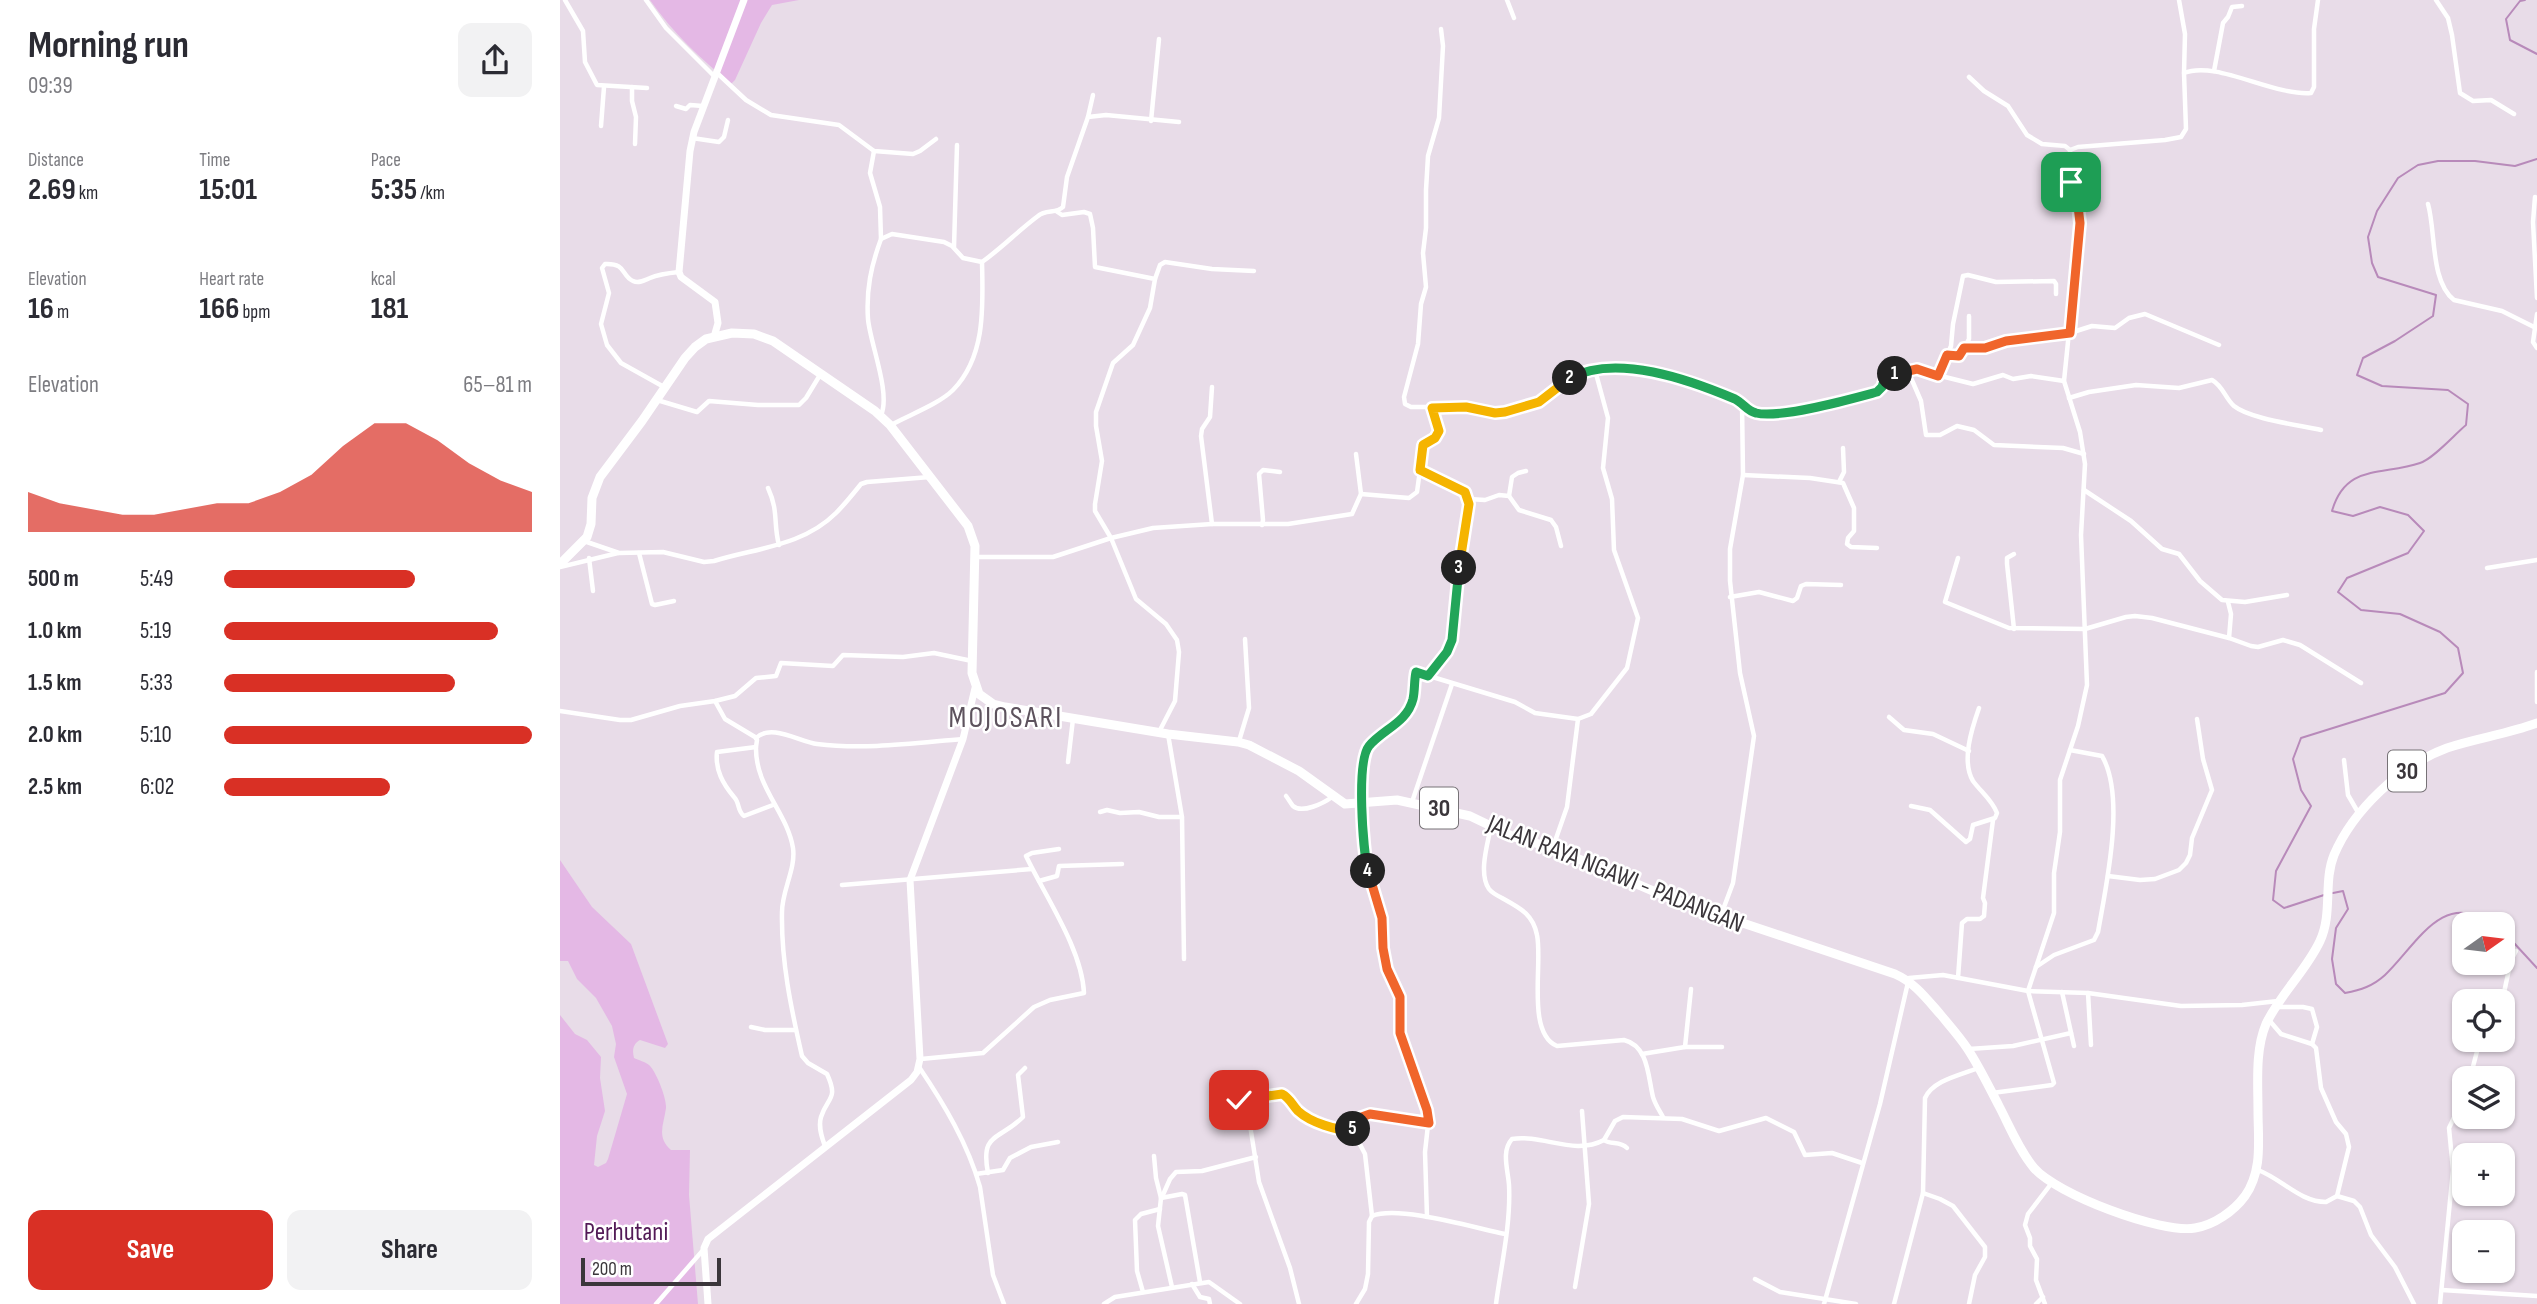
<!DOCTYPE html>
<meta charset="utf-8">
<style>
body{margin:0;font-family:"Sofia Sans Condensed",sans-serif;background:#f2f2f3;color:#2b2b33;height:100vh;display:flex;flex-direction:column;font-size:26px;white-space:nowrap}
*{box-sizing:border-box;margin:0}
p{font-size:23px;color:#7c7c81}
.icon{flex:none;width:38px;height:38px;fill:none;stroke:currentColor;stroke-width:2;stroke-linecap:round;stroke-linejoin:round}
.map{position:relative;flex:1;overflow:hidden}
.drawer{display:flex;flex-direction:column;background:#fff;width:560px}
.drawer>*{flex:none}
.needle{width:46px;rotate:76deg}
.fabs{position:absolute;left:1892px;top:912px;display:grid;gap:14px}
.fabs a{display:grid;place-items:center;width:63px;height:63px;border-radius:14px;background:#fff;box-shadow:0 2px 5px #0004;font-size:35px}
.scale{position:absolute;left:21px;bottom:18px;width:140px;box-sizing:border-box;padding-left:7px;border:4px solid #3b363b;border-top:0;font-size:19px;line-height:24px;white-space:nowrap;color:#3b363b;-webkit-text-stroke:5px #fff;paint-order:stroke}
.pin{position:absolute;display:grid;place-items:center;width:60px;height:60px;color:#fff;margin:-30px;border-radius:14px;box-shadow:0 4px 10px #0006}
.km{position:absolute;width:35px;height:35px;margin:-18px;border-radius:50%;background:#222;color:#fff;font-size:19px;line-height:35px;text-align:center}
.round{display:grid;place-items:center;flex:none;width:74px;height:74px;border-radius:14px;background:#f2f2f3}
.headline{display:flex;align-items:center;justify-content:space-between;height:119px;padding:0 28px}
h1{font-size:38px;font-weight:700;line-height:52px}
.figures{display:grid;grid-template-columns:repeat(3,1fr);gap:10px;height:119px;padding:7px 28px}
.figures div{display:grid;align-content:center}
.figures b{font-size:30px;font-weight:700}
.figures small{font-size:19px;font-weight:400}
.figures p{font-size:19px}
.chart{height:196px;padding:14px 28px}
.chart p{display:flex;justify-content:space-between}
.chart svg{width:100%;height:126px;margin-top:7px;fill:#d93025;opacity:.7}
.cta{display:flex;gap:14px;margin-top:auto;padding:14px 28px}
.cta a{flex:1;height:80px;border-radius:14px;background:#d93025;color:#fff;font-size:28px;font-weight:700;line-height:80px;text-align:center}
.cta a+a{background:#f2f2f3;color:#2b2b33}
ul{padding:0 28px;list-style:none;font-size:23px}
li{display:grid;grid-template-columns:112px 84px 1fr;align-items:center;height:52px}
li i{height:18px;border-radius:9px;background:#d93025}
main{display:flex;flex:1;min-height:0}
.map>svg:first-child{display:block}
</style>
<main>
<section class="drawer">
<div class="headline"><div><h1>Morning run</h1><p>09:39</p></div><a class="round"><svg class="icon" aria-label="share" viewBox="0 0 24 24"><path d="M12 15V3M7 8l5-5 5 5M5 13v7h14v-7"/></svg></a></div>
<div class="figures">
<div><p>Distance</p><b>2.69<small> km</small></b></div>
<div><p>Time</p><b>15:01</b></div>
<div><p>Pace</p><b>5:35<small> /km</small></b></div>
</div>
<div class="figures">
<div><p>Elevation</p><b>16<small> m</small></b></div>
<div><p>Heart rate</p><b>166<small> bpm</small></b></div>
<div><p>kcal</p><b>181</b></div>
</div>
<div class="chart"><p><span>Elevation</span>65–81 m</p>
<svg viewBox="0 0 160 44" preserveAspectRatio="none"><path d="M0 44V30L10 34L20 36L30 38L40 38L50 36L60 34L70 34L80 30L90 24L100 14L110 6L120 6L130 12L140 20L150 26L160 30V44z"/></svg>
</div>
<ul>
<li><b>500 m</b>5:49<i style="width:62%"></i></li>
<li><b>1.0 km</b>5:19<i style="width:89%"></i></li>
<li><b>1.5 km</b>5:33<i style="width:75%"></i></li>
<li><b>2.0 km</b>5:10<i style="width:100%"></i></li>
<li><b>2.5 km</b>6:02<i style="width:54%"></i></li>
</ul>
<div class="cta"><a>Save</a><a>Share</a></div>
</section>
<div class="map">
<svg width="1977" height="1304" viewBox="0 0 1977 1304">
<rect width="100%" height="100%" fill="#e8dce8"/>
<g fill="#e4b8e5">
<path d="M90 0H239L212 5 201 23 175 80 171 84C140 58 113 33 90 0Z"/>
<path d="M0 860 32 907 71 944 108 1044 105 1048 80 1040C73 1044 72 1050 74 1058 78 1060 86 1062 89 1065 96 1071 107 1099 106 1108 104 1124 96 1137 111 1150H130L129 1195 138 1304H0V1015L15 1034 27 1040 41 1057 40 1078 45 1111 37 1136 34 1165 38 1167 46 1163 48 1159 67 1094 54 1057 56 1044 52 1026 36 998 17 979 8 961H0Z"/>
</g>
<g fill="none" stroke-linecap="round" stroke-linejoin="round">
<g stroke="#b88aba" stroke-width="2">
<path d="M1965 0 1960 1 1946 19 1950 40 1977 54"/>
<path d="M1773 893 1783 891 1788 909 1776 928 1772 959 1776 984 1785 993C1801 990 1813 986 1825 975 1855 947 1883 888 1930 924"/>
<path d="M1764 895 1724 908 1713 900 1716 871 1751 806 1741 790 1733 759 1741 738 1885 693 1903 673 1898 648 1880 632 1840 614 1801 610 1778 592 1787 578 1848 553 1864 531 1848 515 1820 507 1793 516 1772 511C1786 463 1823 476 1860 463 1873 459 1894 435 1906 425L1908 404 1888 390 1822 386 1797 375 1803 358 1835 341 1873 316 1876 295 1818 277 1812 263 1808 237 1817 211 1838 178 1858 165 1878 161H1915L1955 166 1977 159"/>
<path d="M1942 934 1954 943 1977 968"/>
</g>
<g stroke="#fff" stroke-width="4.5">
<path d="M5 0 23 31 25 62 37 85 87 88"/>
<path d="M86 0 106 28 154 76"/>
<path d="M947 0 954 18"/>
<path d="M1619 0 1625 34 1624 73"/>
<path d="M1876 0 1888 18 1892 35 1900 93 1913 101 1931 100 1954 114"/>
<path d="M881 29 883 46 879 118 868 156 866 190V228L863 253 866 287 861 304 858 344 844 397 845 404 851 407H906L935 413 945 412 961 405 979 402 1014 376 1049 368 1075 369 1107 377 1182 403 1183 475 1170 549V581L1180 673 1194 736 1173 883 1161 915"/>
<path d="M1654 71 1663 23 1668 17 1672 7 1682 6"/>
<path d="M156 72 186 100 211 115 279 125 314 151 353 154 360 151 376 139"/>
<path d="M1409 77 1424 91 1448 106 1467 135 1482 144 1505 146 1510 150V179L1518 206 1520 224 1504 381 1520 432 1525 464 1521 535 1527 685 1518 726 1500 780V832L1494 873V913L1468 991 1494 1083 1492 1085 1432 1093"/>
<path d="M72 87V101L76 117 75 144"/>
<path d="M116 106 126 109 130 105 143 106"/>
<path d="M528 117 533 95"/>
<path d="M591 121 599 39"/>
<path d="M41 126 44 87"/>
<path d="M132 138 159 142 164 137 168 120"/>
<path d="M1510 150 1518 147 1605 140 1621 137 1626 129 1624 73C1656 60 1713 96 1751 93L1754 87V29L1758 0"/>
<path d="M314 151 310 173 320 207 321 239"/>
<path d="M1975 197 1973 222 1977 298"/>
<path d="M1868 204C1876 232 1870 281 1894 300L1942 311 1974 327"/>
<path d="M496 211 502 215 524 212 530 214 533 228 535 267 595 279 590 308 573 345 553 363 536 412V426L542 461 535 504V511L551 538 576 599 606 624 617 640 619 652 615 701 599 732"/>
<path d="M394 247 397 145"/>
<path d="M595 279 600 265 605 262 652 269 694 271"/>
<path d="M1977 314 1973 342 1977 348"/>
<path d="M1404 348H1425L1446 341 1510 333 1532 326 1555 328 1569 318 1585 314 1659 345"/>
<path d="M1388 355 1401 354 1409 339V316"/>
<path d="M1348 371 1361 401 1366 435H1380L1397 426 1414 430 1434 445 1503 448 1524 454"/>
<path d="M1378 376 1391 346 1393 324 1403 276 1408 275 1436 282 1494 281 1496 284V294"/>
<path d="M104 387 61 363 47 345 41 324 49 293 42 268 45 264C67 263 61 276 73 281 79 284 85 280 90 278 99 274 109 273 119 272"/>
<path d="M1509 398 1529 392 1576 385 1619 388 1652 380C1663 386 1665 398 1674 406 1690 419 1739 425 1761 430"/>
<path d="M97 400 137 412 149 401 198 405H239L246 398 260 375"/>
<path d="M1183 404 1197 414 1221 412 1317 392 1328 376 1353 369 1413 384 1443 375 1453 379 1471 376 1504 381"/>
<path d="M321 415C331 393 310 343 308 319 306 290 311 266 321 239L332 234 384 242 392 246 403 258 422 262C442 248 459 230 478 216 486 209 496 214 503 207L507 177 528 117 546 115 619 122"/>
<path d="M331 425C349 415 379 404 393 390 426 356 423 306 422 262"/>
<path d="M1183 475 1250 478 1283 483 1294 508V531L1288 538 1287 544 1291 547 1317 548"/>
<path d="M1279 482 1284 472 1283 448"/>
<path d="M208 488C219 512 213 523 219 545"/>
<path d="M1524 490 1571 521 1602 549 1619 554 1640 581 1662 600 1685 602 1727 595"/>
<path d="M801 494 849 498 857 492 860 470"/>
<path d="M949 496 952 477 958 473 966 471"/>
<path d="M909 499 925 500 939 495 949 496 959 510 991 520 996 527 1001 546"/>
<path d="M652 524 641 436 642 429 650 417 652 387"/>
<path d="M702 525 703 520 699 474 703 470 720 472"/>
<path d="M24 541 59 553 103 552 144 562 154 561C196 548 243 546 276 513 285 504 293 494 301 484L307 482 370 477"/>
<path d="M79 553 92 604 95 605 114 601"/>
<path d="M1454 554 1447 558V564L1454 629"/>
<path d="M416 557H493L551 538 593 528 652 524H728L792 514 801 494 796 454"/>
<path d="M29 558 33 591"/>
<path d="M1398 558 1385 602 1449 628 1525 629 1566 617 1575 616 1592 618 1669 638 1691 646 1698 647 1723 640 1740 645 1801 683"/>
<path d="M0 567 58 553"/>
<path d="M1927 568 1977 560"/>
<path d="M1170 597 1199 592 1233 601 1237 598 1241 586 1246 584 1281 585"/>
<path d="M1668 602 1671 614 1669 638"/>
<path d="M1977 672V702"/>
<path d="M868 676 887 652 892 640 900 559 909 499 905 492 860 470 863 445 875 437 879 431 872 408"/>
<path d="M155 701 165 719 195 737 197 740 196 747 157 752C155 770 163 784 174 797 180 803 177 811 184 816L213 805"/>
<path d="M0 711 60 720H71L120 706 155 701 175 696 196 678 216 676 221 663 273 666 283 655 343 657 374 653 412 661"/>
<path d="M1329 717 1344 730 1373 734 1409 751"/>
<path d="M1018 719 1031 714 1067 668 1078 618 1054 550 1052 499 1043 468 1048 418 1035 370"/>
<path d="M608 734 622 817 624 959"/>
<path d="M196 738C211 723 240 742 257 744 305 750 355 743 403 739"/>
<path d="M679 741 689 708 685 639"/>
<path d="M196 747C195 787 227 812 233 848 236 869 222 890 222 912 221 961 231 1008 242 1056L248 1063 267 1074C279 1100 267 1097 261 1117 258 1127 262 1138 265 1146"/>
<path d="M1784 760 1788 795 1799 814"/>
<path d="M508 762 513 719"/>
<path d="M726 796C727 797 732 805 733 806 742 814 764 803 772 797"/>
<path d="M852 802 892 684"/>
<path d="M1351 806 1370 810 1406 842 1410 839 1413 825 1435 818 1437 813C1432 800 1421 792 1413 781 1401 761 1412 728 1419 708"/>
<path d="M540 812 547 810 560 813 579 812 599 817H622"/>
<path d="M931 826C928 843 918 873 929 889 932 893 938 896 942 898 960 908 973 914 977 935 983 963 966 1033 997 1046L1064 1040C1089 1046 1088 1078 1093 1097 1095 1104 1099 1110 1103 1117"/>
<path d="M1548 876 1580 880 1595 879 1619 870 1626 863 1630 855 1632 838 1652 790 1643 759 1637 719"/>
<path d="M479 881 497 876 499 866 562 864"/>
<path d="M282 885 472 869"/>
<path d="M1476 967 1494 955 1534 940 1538 932C1546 886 1566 797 1542 756L1510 750"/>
<path d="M1398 978 1402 923 1407 919H1420L1424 916 1425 903 1423 898 1433 820"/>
<path d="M1502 992 1514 1046"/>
<path d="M1528 993 1531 1045"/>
<path d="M1942 1002 1951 960 1956 951"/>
<path d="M1717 1007H1743L1752 1009 1757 1027 1752 1044"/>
<path d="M1709 1020 1721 1034 1752 1044 1756 1048 1761 1088 1776 1122 1786 1134 1789 1147 1777 1196 1794 1201 1800 1207 1811 1235 1835 1267 1854 1304"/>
<path d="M191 1027 205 1030H236"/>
<path d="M1125 1047 1131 989"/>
<path d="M1409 1049 1453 1046 1511 1033"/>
<path d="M1082 1054 1125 1047H1162"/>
<path d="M361 1059 423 1053 474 1007 490 1000 524 993C522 949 485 896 466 856L472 853 499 849"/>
<path d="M359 1067C384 1104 408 1144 420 1187L433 1275 444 1304"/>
<path d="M1910 1078 1920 1040"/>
<path d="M1044 1140C1051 1145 1060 1141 1067 1148"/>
<path d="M594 1156 596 1178 601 1198 598 1226 612 1287"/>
<path d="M1698 1170C1722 1179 1740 1202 1766 1202L1777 1196"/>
<path d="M428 1173C420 1132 439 1141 463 1117L458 1075 465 1068"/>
<path d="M416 1174 443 1170 450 1158 471 1147 498 1142"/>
<path d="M1363 1193 1380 1199 1393 1206 1425 1247V1257L1415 1275 1409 1304"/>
<path d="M602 1197 610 1179 616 1172 642 1171 696 1157"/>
<path d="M601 1198 622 1194 625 1195 640 1282"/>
<path d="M812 1216 805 1154 793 1131 796 1119 810 1114 869 1123"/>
<path d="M867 1217 865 1152 869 1116 841 1040 839 1027 840 997 825 961 822 918 812 890 803 849 802 804 807 750 846 714 853 698 856 672 955 702 975 713 1018 719 1007 807 993 847"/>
<path d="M1195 1279 1220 1292 1296 1304"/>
<path d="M632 1284 640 1297 649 1299 650 1304"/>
<path d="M1015 1287 1029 1204 1022 1111"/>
<path d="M1882 1290 1977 1296"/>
<path d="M583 1292 577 1271 575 1220 581 1214 600 1209"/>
<path d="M96 1304 144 1249"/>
<path d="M544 1304 555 1297 649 1282 680 1304"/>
<path d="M739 1304 730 1268 699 1182 690 1125 679 1100 722 1094C729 1098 732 1105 738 1111 751 1123 776 1130 793 1131"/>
<path d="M796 1304 805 1289 808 1274 809 1222 812 1216C839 1205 915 1228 945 1234"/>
<path d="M936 1304C941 1266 951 1224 949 1185 948 1170 941 1151 952 1139 983 1134 1014 1156 1044 1140L1055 1121 1063 1117 1122 1119 1159 1131 1206 1118 1234 1132 1245 1155 1272 1153 1302 1163"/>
<path d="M1264 1304 1320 1104 1349 978 1383 975 1468 991 1528 993 1621 1006 1682 1005 1718 1001"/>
<path d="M1334 1304 1363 1193 1365 1098C1373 1080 1401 1075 1418 1068"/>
<path d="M1476 1304 1483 1297"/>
<path d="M1485 1304 1476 1280 1477 1259 1470 1246V1238L1465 1225 1468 1214 1491 1184"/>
<path d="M1880 1304 1893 1170 1889 1128 1904 1097"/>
</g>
<g stroke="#fff" stroke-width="7">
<path d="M154 337 158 323 155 302 121 277 119 272 130 151 134 132 184 0"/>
<path d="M148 1304 144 1248 148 1239 351 1080 357 1072 360 1059 350 880 403 739 415 688"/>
</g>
<path stroke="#fff" stroke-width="9" d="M0 564 27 537 31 524 32 498 40 477 82 421 125 358 135 347 146 339 172 333 194 334 213 341 315 411 330 425 408 526 415 546 412 673 419 694 433 704 445 707 608 734 678 742 689 745 739 771 785 804 837 800 910 816 954 837 993 848 1114 900 1335 974C1355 983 1366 998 1380 1014 1389 1025 1399 1036 1407 1048 1419 1066 1429 1087 1439 1106 1450 1127 1459 1150 1474 1168 1496 1194 1601 1234 1635 1228 1654 1225 1674 1211 1685 1196 1703 1170 1698 1140 1698 1111 1698 1083 1695 1050 1706 1024 1720 994 1746 971 1760 941 1773 913 1763 882 1774 855 1793 810 1841 765 1887 748 1917 738 1948 734 1977 723"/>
</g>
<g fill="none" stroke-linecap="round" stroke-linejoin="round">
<g stroke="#fff" stroke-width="14">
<path id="split-1" d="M1335 374 1357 369 1378 376 1387 355 1399 356 1404 348H1425L1446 341 1510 333 1520 223 1518 206 1511 182"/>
</g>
<g stroke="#fff" stroke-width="14">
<path id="split-2" d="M1010 378C1056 353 1130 380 1175 399 1183 403 1187 411 1196 413 1220 419 1291 399 1317 392L1322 387 1325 378 1335 374"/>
</g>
<g stroke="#fff" stroke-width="14">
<path id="split-3" d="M899 568 909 504 905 492 860 470 863 445 875 438 879 431 872 408 906 407 935 413 945 412 979 402 1010 378"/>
</g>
<g stroke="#fff" stroke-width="14">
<path id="split-4" d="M808 871C803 850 796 762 809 746 823 729 847 723 853 699 855 690 854 681 856 672L868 676 887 652 892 640 899 568"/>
</g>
<g stroke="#fff" stroke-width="14">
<path id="split-5" d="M793 1129 796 1119 810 1114 869 1123 867 1110 840 1033V997L827 969 823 948 822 918 808 871"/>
</g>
<g stroke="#fff" stroke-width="14">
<path id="split-6" d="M679 1100 722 1094C730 1098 732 1105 738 1111 751 1123 776 1130 793 1131V1129"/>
</g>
<use href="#split-1" stroke="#f0652b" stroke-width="9"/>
<use href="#split-2" stroke="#22a559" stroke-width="9"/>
<use href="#split-3" stroke="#f5b400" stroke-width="9"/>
<use href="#split-4" stroke="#22a559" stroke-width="9"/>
<use href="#split-5" stroke="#f0652b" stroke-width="9"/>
<use href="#split-6" stroke="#f5b400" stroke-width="9"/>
</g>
<g text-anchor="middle" stroke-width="5" stroke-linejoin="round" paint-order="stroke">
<g fill="#fff" stroke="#767276" stroke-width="2">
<rect x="1828" y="750.5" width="38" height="41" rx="5"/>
<rect x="860" y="787.5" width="38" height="41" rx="5"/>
</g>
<g font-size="24" font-weight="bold" fill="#3b363b">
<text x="1847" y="779">30</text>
<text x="879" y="816">30</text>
</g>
<g font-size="26" fill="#3b363b" stroke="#fff">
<text transform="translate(1056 873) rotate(22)" y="9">JALAN RAYA NGAWI - PADANGAN</text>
</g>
<g font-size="26" fill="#531b57" stroke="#fff">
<text x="66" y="1240">Perhutani</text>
</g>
<g font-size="30" letter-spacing="2" fill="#5d525d" stroke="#fff">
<text x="446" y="727">MOJOSARI</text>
</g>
</g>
</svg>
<div class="fabs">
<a><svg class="needle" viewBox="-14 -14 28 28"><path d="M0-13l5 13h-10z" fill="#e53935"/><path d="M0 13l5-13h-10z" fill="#7c7c81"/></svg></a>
<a><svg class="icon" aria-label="locate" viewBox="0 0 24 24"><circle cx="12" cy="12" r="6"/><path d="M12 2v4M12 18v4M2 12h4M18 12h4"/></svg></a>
<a><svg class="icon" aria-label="layers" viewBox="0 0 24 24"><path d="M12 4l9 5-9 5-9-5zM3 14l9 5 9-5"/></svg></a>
<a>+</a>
<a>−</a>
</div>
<div class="scale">200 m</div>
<div class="pin" style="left:1511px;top:182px;background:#1e9e55"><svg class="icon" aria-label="arrive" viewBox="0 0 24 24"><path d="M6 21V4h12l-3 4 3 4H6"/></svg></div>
<div class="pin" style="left:679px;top:1100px;background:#d93025"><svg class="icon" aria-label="check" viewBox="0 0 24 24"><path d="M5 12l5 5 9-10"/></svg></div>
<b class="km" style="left:1335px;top:374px">1</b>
<b class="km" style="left:1010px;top:378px">2</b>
<b class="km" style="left:899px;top:568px">3</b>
<b class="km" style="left:808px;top:871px">4</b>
<b class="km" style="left:793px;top:1129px">5</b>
</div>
</main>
